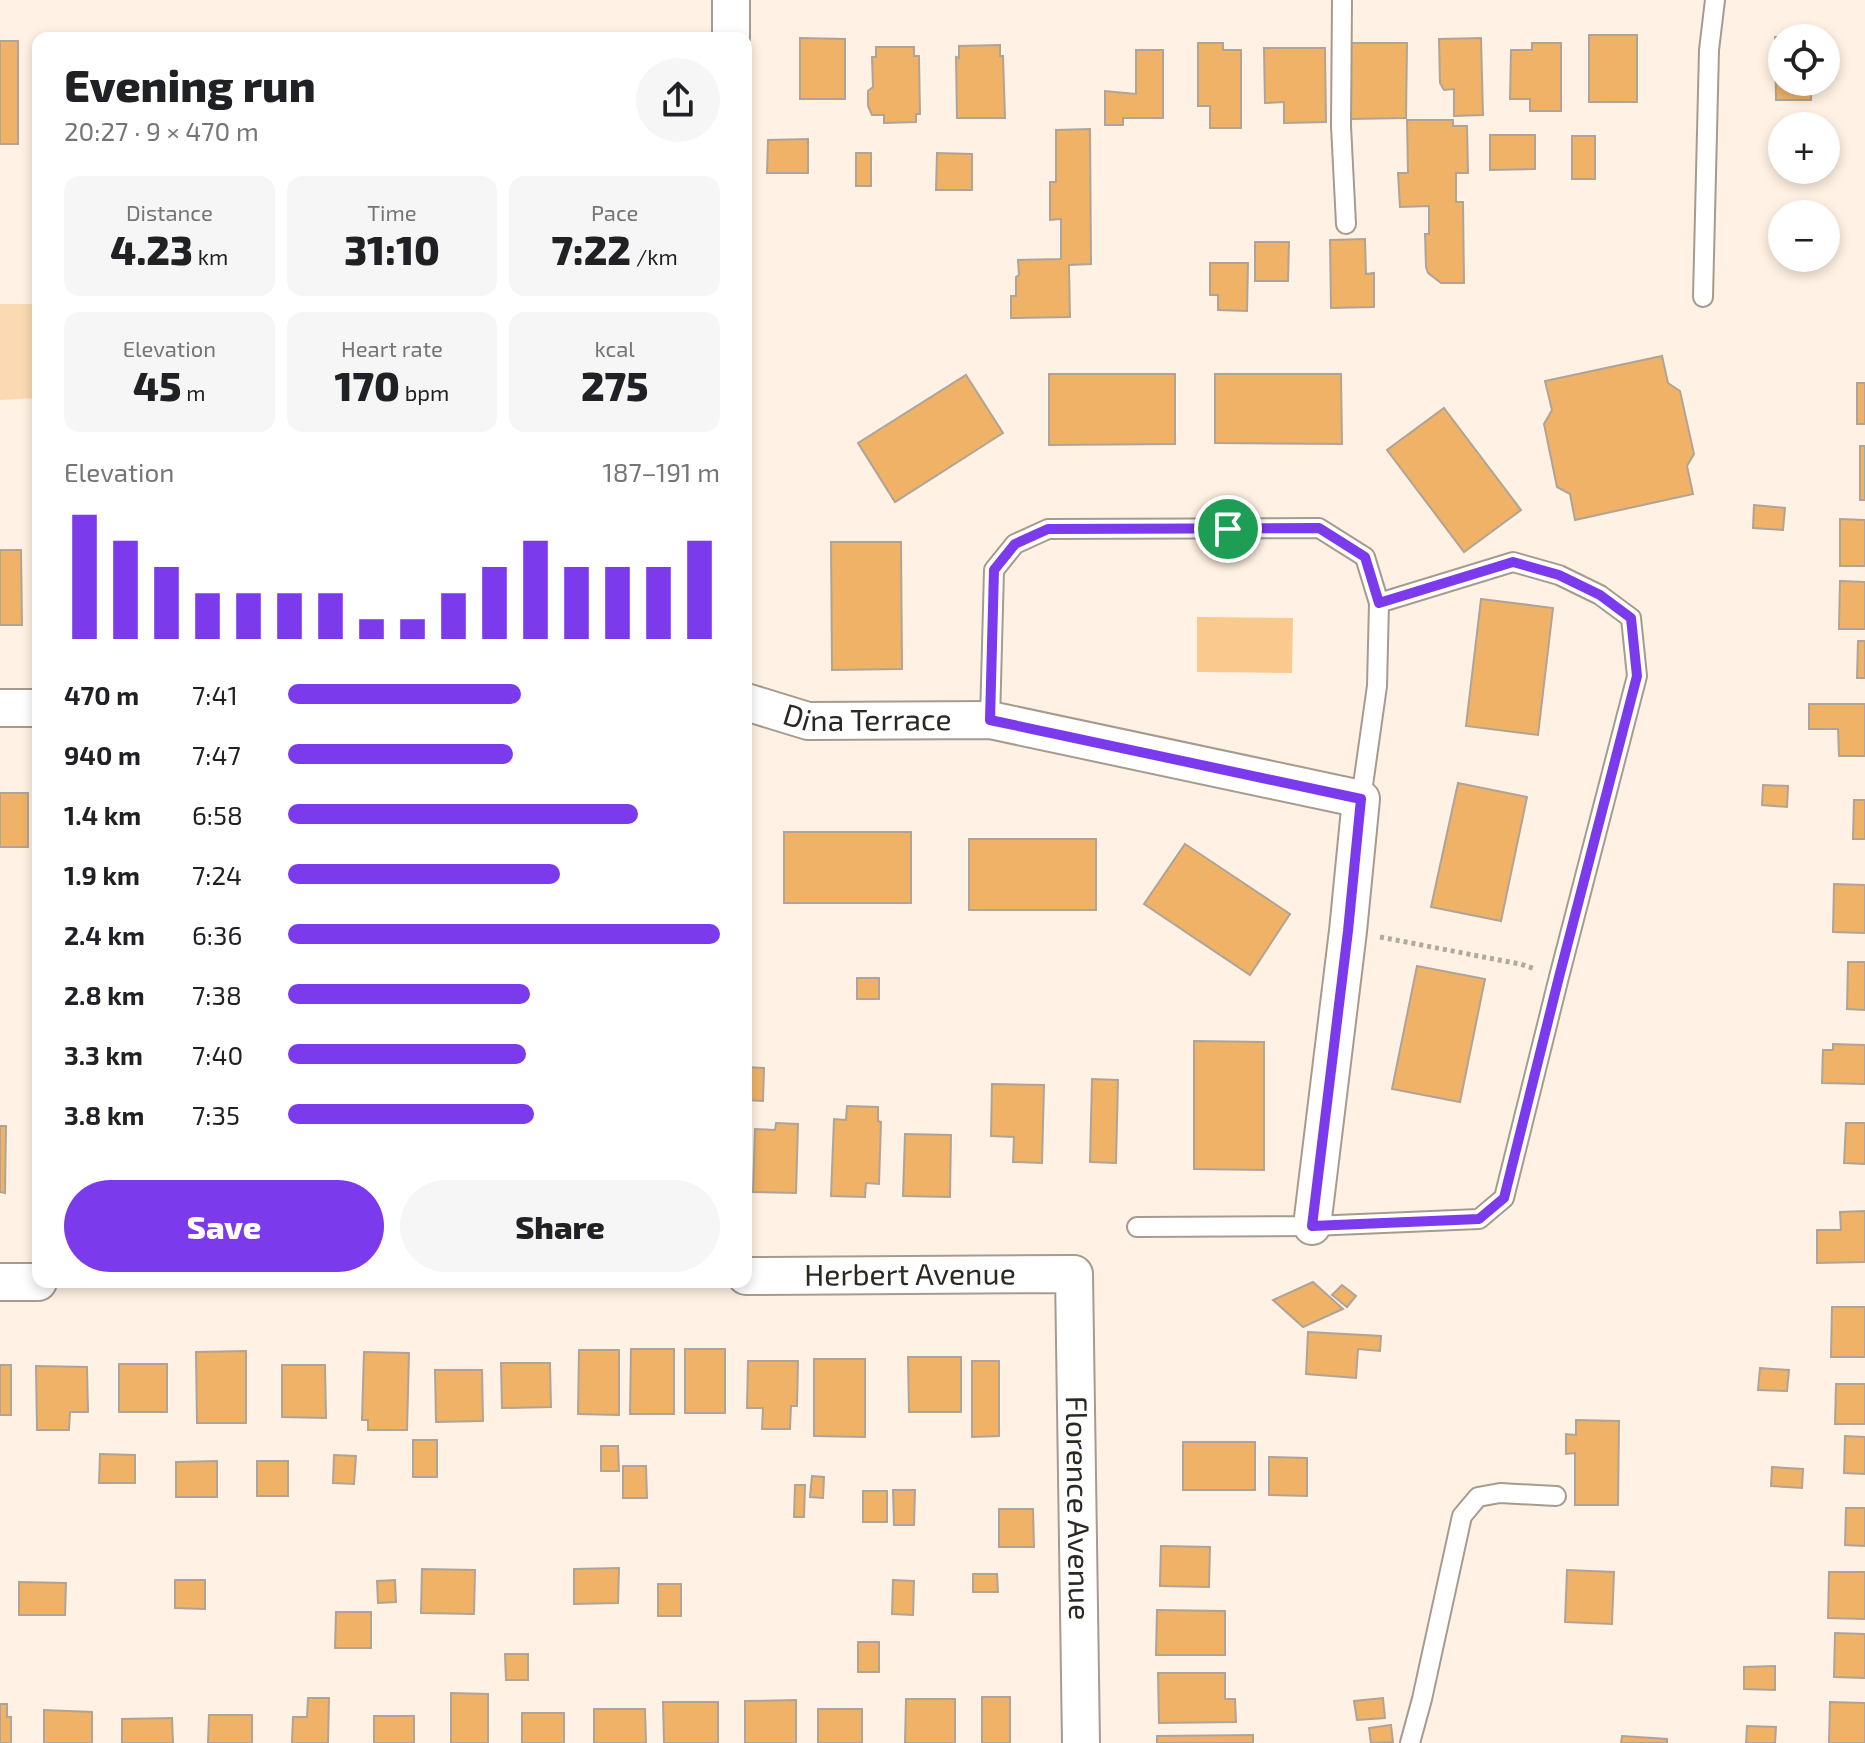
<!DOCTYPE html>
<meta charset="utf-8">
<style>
body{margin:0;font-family:"Exo 2",sans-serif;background:#f6f6f6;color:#202124;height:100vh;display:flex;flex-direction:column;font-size:30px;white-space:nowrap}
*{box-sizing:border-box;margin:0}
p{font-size:26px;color:#757577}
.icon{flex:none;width:44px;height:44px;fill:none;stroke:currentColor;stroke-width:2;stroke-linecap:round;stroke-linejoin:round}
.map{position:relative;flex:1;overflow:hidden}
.panel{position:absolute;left:32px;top:32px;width:720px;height:1256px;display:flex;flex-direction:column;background:#fff;border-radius:16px;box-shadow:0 4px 12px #0003}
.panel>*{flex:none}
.fabs{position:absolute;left:1768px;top:24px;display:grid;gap:16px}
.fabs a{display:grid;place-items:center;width:72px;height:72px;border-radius:50%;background:#fff;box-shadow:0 4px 12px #0003;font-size:40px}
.pin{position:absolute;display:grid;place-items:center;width:68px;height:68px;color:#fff;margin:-34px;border:4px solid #fff;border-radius:50%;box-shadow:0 2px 8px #0007}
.round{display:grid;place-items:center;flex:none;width:84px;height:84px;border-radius:42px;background:#f6f6f6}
.head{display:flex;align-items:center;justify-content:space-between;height:136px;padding:0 32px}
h1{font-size:44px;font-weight:800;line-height:60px}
.stats{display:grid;grid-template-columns:repeat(3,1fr);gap:12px;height:136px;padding:8px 32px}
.stats div{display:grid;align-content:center;border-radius:16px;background:#f6f6f6;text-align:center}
.stats b{font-size:40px;font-weight:800}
.stats small{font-size:22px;font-weight:400}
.stats p{font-size:22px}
.chart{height:224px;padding:16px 32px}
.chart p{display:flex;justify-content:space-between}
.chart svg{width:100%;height:144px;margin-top:8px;stroke:#7c3aed;stroke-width:6}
.primary-button{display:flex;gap:16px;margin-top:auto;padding:16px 32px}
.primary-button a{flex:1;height:92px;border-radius:48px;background:#7c3aed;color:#fff;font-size:32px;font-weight:800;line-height:92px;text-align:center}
.primary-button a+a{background:#f6f6f6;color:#202124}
ul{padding:0 32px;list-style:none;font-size:26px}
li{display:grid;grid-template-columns:128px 96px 1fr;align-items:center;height:60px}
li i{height:20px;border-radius:10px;background:#7c3aed}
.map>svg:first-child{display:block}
</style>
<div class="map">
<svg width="1865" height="1743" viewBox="0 0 1865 1743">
<rect width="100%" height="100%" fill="#fff2e4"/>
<path fill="#fbdab3" d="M0 304H38V398L0 400Z"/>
<path fill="#fac98e" d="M1197 617 1293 618 1292 673 1197 672Z"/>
<g fill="#efb266" stroke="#afa497" stroke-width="2">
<rect x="1589" y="35" width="48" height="67"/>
<path d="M1775 37H1811V38H1782V82H1811V100H1776Z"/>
<path d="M800 38 845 39V99H800Z"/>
<path d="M1481 38 1483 115 1454 116V89L1444 90 1440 83 1439 39Z"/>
<rect x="0" y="41" width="18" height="103"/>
<path d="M1198 43H1223V50H1241V128H1210V106H1198Z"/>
<path d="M1350 43H1407L1406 118 1350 119Z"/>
<path d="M1532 43H1561V111H1530V99H1510L1511 50H1532Z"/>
<path d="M1000 45V56H1003L1005 118H957L956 57 959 58V46Z"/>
<path d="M876 47H914V56H919L920 114H916V122L884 123V115H872L868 106V91L873 87 872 57H876Z"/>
<path d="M1264 48H1325L1326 122 1284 123V102L1265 103Z"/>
<path d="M1136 50H1163V118H1123V125H1105V91L1136 94Z"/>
<path d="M1407 120H1453V126H1467L1468 173H1456V202H1463L1464 283H1441L1428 273 1426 267 1425 234H1429V206L1400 207 1398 173H1408Z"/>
<path d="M1090 129 1091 264 1069 265 1070 317 1011 318V296H1016V277L1019 275 1018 260 1061 259V219L1050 220V182H1056V130Z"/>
<path d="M1490 135H1535V169L1490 170Z"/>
<rect x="1572" y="136" width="23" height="43"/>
<path d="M808 139V173H767L768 140Z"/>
<rect x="856" y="153" width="15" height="33"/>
<path d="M937 153 972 154V190H936Z"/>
<path d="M1365 239 1366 274 1374 273V307L1331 308 1330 240Z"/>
<path d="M1255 242H1289L1288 281H1255Z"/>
<path d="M1210 263H1248L1247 311 1218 310V295H1210Z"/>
<path d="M1662 356 1668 383 1680 391 1694 454 1687 466 1693 494 1575 520 1570 494 1557 487 1544 424 1552 410 1545 381Z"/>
<path d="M1049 374H1175V444L1049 445Z"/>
<path d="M1215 374H1341L1342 444 1215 443Z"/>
<path d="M966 375 1003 433 895 502 858 443Z"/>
<rect x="1857" y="383" width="8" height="41"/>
<path d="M1444 408 1521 510 1464 552 1387 450Z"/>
<rect x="1860" y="446" width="5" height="54"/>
<path d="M1754 505 1785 508 1783 530 1753 528Z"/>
<path d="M1840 519 1865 520V566H1840Z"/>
<path d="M831 542H901L902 669 832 670Z"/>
<path d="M0 550H21L22 625H0Z"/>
<path d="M1840 581 1865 582V629H1839Z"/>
<path d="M1481 599 1553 608 1538 735 1466 726Z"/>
<path d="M1858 641H1865V678H1857Z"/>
<path d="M1809 704H1865V756H1839L1838 729H1809Z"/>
<path d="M1458 783 1527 797 1501 921 1431 907Z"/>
<path d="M1763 785 1788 786 1787 807 1762 805Z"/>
<rect x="0" y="793" width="28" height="54"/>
<path d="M1854 800H1865V839H1853Z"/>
<rect x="784" y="832" width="127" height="71"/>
<rect x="969" y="839" width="127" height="71"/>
<path d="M1185 844 1290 914 1250 975 1144 904Z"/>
<path d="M1834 884 1865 885V933L1833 932Z"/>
<path d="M1848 962H1865V1010L1847 1009Z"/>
<path d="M1417 966 1485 979 1460 1102 1392 1089Z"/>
<rect x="857" y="978" width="22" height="21"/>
<path d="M1194 1041 1264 1042V1170L1194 1169Z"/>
<path d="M1833 1044 1865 1045V1084L1822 1083 1823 1050H1833Z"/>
<path d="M746 1067 764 1068 763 1101 746 1100Z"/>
<path d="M1092 1079 1118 1080 1116 1163 1090 1162Z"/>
<path d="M992 1084 1044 1085 1042 1163 1013 1162 1014 1137 991 1136Z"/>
<path d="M847 1106 878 1107V1121L881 1122 879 1184 866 1183 865 1197 831 1196 834 1119 846 1120Z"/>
<path d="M776 1123 798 1124 796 1193 753 1192 755 1129 775 1130Z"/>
<path d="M1846 1123H1865V1164L1844 1163Z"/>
<path d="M0 1126H6L5 1193 0 1192Z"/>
<path d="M905 1134 951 1135 950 1197 903 1196Z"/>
<path d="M1865 1211V1262L1817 1263V1230H1841L1840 1212Z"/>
<path d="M1313 1282 1343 1309 1303 1327 1273 1300Z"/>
<path d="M1342 1285 1356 1296 1347 1307 1332 1295Z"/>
<path d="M1832 1307H1865V1357H1831Z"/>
<path d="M1308 1332 1381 1336 1380 1351 1358 1349 1356 1378 1306 1374Z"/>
<path d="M631 1349H674V1414H630Z"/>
<rect x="685" y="1349" width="40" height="64"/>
<path d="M579 1350H619V1415L578 1414Z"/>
<path d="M246 1351V1423H197L196 1352Z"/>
<path d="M364 1352 409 1353 407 1430H368V1420H362Z"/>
<path d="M908 1357H961V1412H909Z"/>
<path d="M814 1359H865V1437L814 1436Z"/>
<path d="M748 1361H798L797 1406H791L790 1429H762L763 1408H747Z"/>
<path d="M972 1361H999V1436L972 1437Z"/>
<path d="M501 1363H550L551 1407 502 1408Z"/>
<rect x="119" y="1364" width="48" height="48"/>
<rect x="0" y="1365" width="11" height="50"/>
<path d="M282 1365H325L326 1418 282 1417Z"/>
<path d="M36 1366 87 1367 88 1412H70L69 1430H37Z"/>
<path d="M1760 1368 1789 1370 1787 1391 1758 1390Z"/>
<path d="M435 1370H482L483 1421 436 1422Z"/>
<path d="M1836 1384H1865V1424H1835Z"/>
<path d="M1576 1420 1619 1421 1618 1505H1575V1453L1566 1454V1434L1576 1435Z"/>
<path d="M1845 1436 1865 1437V1474L1844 1473Z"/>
<rect x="413" y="1440" width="24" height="37"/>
<rect x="1183" y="1442" width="72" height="48"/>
<path d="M601 1446H618L619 1471H601Z"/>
<path d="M100 1454 135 1455V1483H99Z"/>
<path d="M334 1455 356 1456 354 1484 333 1483Z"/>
<path d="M1269 1457 1307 1458V1496L1269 1495Z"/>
<path d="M217 1461V1497H176V1462Z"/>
<rect x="257" y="1461" width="31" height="35"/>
<path d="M623 1466H646L647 1498H623Z"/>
<path d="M1772 1467 1803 1469 1802 1488 1771 1486Z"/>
<path d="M812 1476 824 1477 823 1498 810 1497Z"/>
<path d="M795 1485H805L804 1517H794Z"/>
<path d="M893 1490H915L914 1525H894Z"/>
<rect x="863" y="1491" width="24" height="31"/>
<path d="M1846 1508H1865V1546L1845 1545Z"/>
<path d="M999 1509H1033L1034 1547H999Z"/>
<path d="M1161 1546 1210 1547 1209 1587 1160 1586Z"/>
<path d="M619 1568 618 1603 574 1604V1569Z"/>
<path d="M422 1569 475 1570 474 1614 421 1613Z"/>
<path d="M1567 1570 1614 1572 1612 1624 1565 1622Z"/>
<path d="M1829 1572H1865V1619L1828 1618Z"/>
<path d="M973 1574H997L998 1592H973Z"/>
<path d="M175 1580H205V1609L175 1608Z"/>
<path d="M395 1580 396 1602 378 1603 377 1581Z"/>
<path d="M893 1580 914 1581 913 1615 892 1614Z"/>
<path d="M19 1582 66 1583 65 1615H19Z"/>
<rect x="658" y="1584" width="23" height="32"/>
<path d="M1157 1610 1225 1611V1655H1156Z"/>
<path d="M336 1612H371V1648H335Z"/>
<path d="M1835 1633 1865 1634V1678L1834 1677Z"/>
<rect x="858" y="1642" width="21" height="30"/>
<path d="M505 1654H528V1680H506Z"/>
<path d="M1775 1666V1690L1744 1689V1667Z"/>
<path d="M1158 1673H1225V1699H1235L1236 1722 1159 1723Z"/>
<path d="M451 1693 488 1694V1743H451Z"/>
<rect x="982" y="1697" width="28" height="46"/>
<path d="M308 1698H329L328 1743H292L293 1717H307Z"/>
<path d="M1383 1698 1385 1718 1357 1720 1354 1701Z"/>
<path d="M906 1699H955V1743H905Z"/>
<path d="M796 1700V1743H745V1701Z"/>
<path d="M663 1702H718V1743H664Z"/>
<path d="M1830 1702 1865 1703V1743H1829Z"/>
<path d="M0 1704H7V1717H11V1743H0Z"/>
<path d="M594 1709H645L646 1743H594Z"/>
<rect x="818" y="1709" width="44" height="34"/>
<path d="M44 1710 92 1712V1743H44Z"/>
<rect x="522" y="1713" width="42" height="30"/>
<path d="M209 1715H252V1743H208Z"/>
<rect x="374" y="1716" width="40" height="27"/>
<path d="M172 1718 173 1743H122V1719Z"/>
<path d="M1391 1725 1393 1742 1371 1743 1369 1728Z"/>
<path d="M1747 1726 1776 1727 1775 1743H1746Z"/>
<path d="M1253 1735V1743H1157V1736Z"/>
<path d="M1622 1736 1667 1739V1743H1621Z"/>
</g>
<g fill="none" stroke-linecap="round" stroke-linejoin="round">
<g stroke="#a69b8e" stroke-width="22">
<g id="service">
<path d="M1342 0 1341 126 1346 224"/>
<path d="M1703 297 1709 50 1715 0"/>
<path d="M990 720 994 570 1015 544 1048 529 1319 528 1365 557 1379 603 1377 686 1361 799"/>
<path d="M1137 1227 1312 1226 1479 1219 1504 1198 1559 977 1637 676 1631 618 1600 595 1559 575 1513 562 1379 603"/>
<path d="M1410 1743 1422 1699 1462 1516 1478 1497 1500 1493 1556 1496"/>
</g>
</g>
<g stroke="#a69b8e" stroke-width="40">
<g id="minor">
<path d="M731 0V38"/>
<path id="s1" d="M746 702 808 721 990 720 1361 799 1348 931 1312 1226"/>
<path d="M0 708H38"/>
<path id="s2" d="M746 1276 1074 1274 1081 1743"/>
<path d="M0 1282H38"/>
</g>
</g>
<path stroke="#b2a99e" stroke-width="5" stroke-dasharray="4 4" stroke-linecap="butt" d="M1380 937 1520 964 1535 969"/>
<use href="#service" stroke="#fff" stroke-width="18"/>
<use href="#minor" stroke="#fff" stroke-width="36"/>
</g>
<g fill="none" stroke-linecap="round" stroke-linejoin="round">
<g stroke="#fff" stroke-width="16">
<path id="route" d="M1319 528 1365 557 1379 603 1513 562 1559 575 1600 595 1631 618 1637 676 1559 977 1504 1198 1479 1219 1312 1226 1348 931 1361 799 990 720 994 570 1015 544 1048 529Z"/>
</g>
<use href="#route" stroke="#7c3aed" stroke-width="10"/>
</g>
<g text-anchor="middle" stroke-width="6" stroke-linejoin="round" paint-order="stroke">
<g font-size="30" fill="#2b2721" stroke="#fff">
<text dy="10" stroke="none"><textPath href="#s1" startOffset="124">Dina Terrace</textPath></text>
<text dy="10" stroke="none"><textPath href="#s2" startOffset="164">Herbert Avenue</textPath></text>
<text dy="10" stroke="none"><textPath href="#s2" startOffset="562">Florence Avenue</textPath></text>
</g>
</g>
</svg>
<div class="fabs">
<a><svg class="icon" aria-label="locate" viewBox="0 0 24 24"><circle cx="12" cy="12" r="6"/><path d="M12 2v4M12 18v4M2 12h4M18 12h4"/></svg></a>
<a>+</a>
<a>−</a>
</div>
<div class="pin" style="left:1228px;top:529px;background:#1e9e55"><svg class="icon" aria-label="arrive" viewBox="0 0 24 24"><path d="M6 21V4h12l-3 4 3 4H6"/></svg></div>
<section class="panel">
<div class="head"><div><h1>Evening run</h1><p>20:27 · 9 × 470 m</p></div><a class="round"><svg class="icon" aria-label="share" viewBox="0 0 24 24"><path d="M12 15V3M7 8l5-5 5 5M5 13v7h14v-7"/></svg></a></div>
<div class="stats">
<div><p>Distance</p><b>4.23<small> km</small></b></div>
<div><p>Time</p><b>31:10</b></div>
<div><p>Pace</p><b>7:22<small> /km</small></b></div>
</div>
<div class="stats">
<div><p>Elevation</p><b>45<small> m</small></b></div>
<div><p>Heart rate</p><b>170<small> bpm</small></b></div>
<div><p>kcal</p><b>275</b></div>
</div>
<div class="chart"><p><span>Elevation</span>187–191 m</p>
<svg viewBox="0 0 160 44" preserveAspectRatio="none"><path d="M5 44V6M15 44V14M25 44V22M35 44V30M45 44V30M55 44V30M65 44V30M75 44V38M85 44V38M95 44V30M105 44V22M115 44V14M125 44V22M135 44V22M145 44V22M155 44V14"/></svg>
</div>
<ul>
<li><b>470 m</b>7:41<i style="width:54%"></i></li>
<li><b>940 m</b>7:47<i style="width:52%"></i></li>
<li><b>1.4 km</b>6:58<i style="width:81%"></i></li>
<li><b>1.9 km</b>7:24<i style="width:63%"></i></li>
<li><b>2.4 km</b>6:36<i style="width:100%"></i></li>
<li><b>2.8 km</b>7:38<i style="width:56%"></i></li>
<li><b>3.3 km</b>7:40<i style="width:55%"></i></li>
<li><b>3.8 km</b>7:35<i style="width:57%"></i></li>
</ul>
<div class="primary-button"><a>Save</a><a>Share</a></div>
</section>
</div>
